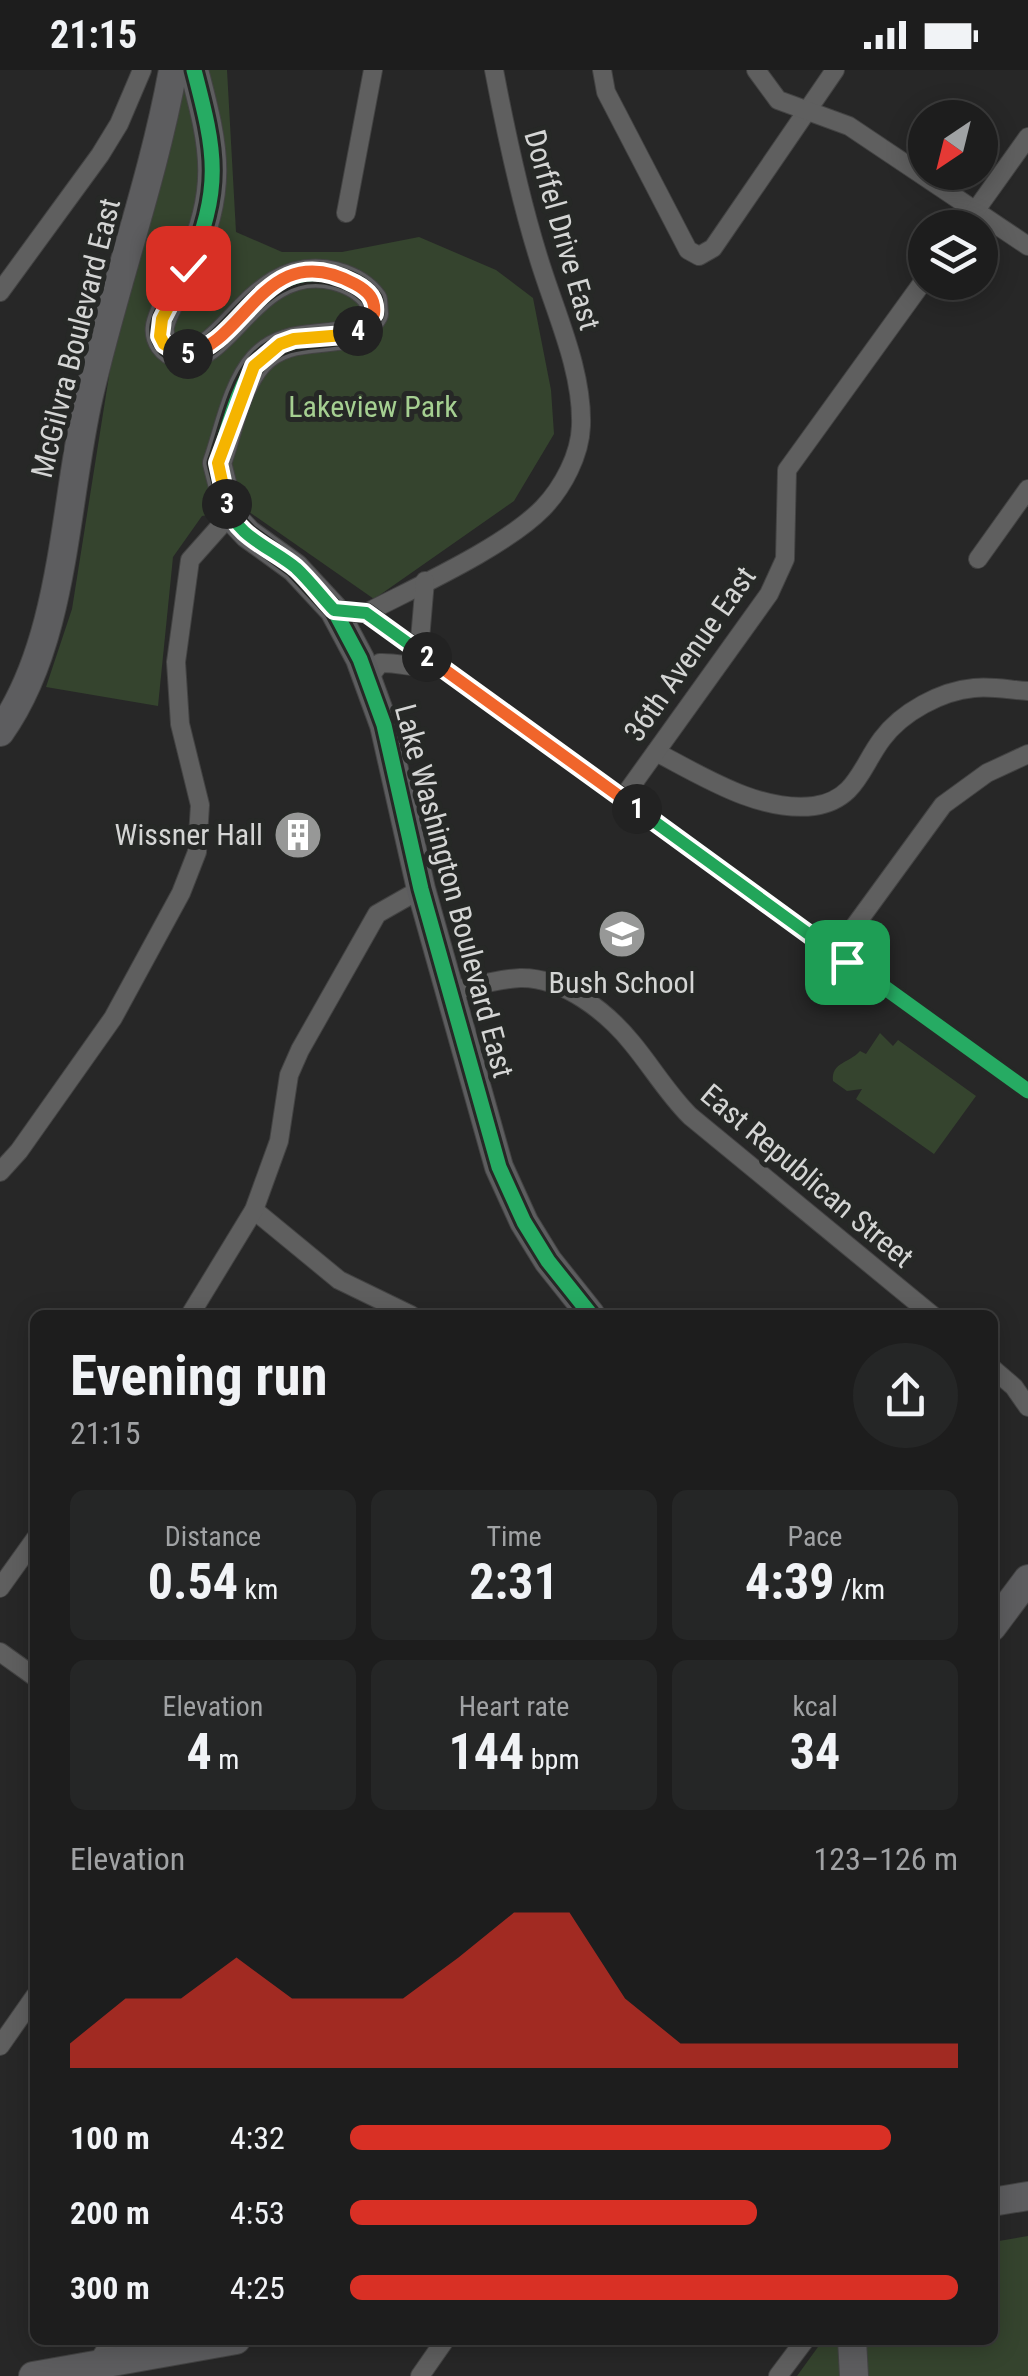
<!DOCTYPE html>
<meta charset="utf-8">
<style>
body{margin:0;font-family:"Roboto Condensed",sans-serif;background:#252626;color:#f1f3f6;height:100vh;display:flex;flex-direction:column;font-size:38px;white-space:nowrap}
*{box-sizing:border-box;margin:0}
p{font-size:32px;color:#a0a2a4}
.icon{flex:none;width:55px;height:55px;fill:none;stroke:currentColor;stroke-width:2;stroke-linecap:round;stroke-linejoin:round}
.map{position:relative;flex:1;overflow:hidden}
.side{position:absolute;left:30px;top:1240px;width:968px;height:1035px;display:flex;flex-direction:column;background:#1d1d1d;border-radius:15px;box-shadow:0 5px 25px #0003,0 0 0 2px #3b3b3b}
.side>*{flex:none}
.needle{width:65px;rotate:215deg}
.controls{position:absolute;left:908px;top:30px;display:grid;gap:20px}
.controls a{display:grid;place-items:center;width:90px;height:90px;border-radius:50%;background:#1d1d1d;box-shadow:0 5px 25px #0003,0 0 0 2px #3b3b3b;font-size:50px}
.pin{position:absolute;display:grid;place-items:center;width:85px;height:85px;color:#fff;margin:-42px;border-radius:20px;box-shadow:0 5px 15px #0006}
.km{position:absolute;width:50px;height:50px;margin:-25px;border-radius:50%;background:#222;color:#fff;font-size:28px;line-height:50px;text-align:center}
.round{display:grid;place-items:center;flex:none;width:105px;height:105px;border-radius:52px;background:#252626}
.summary{display:flex;align-items:center;justify-content:space-between;height:170px;padding:0 40px}
h1{font-size:55px;font-weight:700;line-height:75px}
.metrics{display:grid;grid-template-columns:repeat(3,1fr);gap:15px;height:170px;padding:10px 40px}
.metrics div{display:grid;align-content:center;border-radius:15px;background:#252626;text-align:center}
.metrics b{font-size:50px;font-weight:700}
.metrics small{font-size:28px;font-weight:400}
.metrics p{font-size:28px}
.chart{height:280px;padding:20px 40px}
.chart p{display:flex;justify-content:space-between}
.chart svg{width:100%;height:180px;margin-top:10px;fill:#d93025;opacity:.7}
ul{padding:0 40px;list-style:none;font-size:32px}
li{display:grid;grid-template-columns:160px 120px 1fr;align-items:center;height:75px}
li i{height:25px;border-radius:12px;background:#d93025}
.status{display:flex;justify-content:space-between;align-items:center;height:70px;padding:0 50px;background:#1d1d1d;direction:ltr}
.status svg{height:28px;fill:currentColor}
.map>svg:first-child{display:block}
</style>
<div class="status"><b>21:15</b><svg viewBox="0 0 49 12"><path d="M0 12V9h3v3zM5 12V6h3v6zM10 12V3h3v9zM15 12V0h3v12zM26 1h20v11H26zM47 4h2v5h-2z"/></svg></div>
<div class="map">
<svg width="1028" height="2306" viewBox="0 0 1028 2306">
<rect width="100%" height="100%" fill="#272727"/>
<g fill="#35442e">
<path d="M189 0H227L236 162 282 182H342L419 167 496 200 533 228 551 320 554 364 514 431 374 529 245 439 202 446 173 487 158 636 46 617 72 539 112 287 184 8Z"/>
<path d="M880 963 893 976 898 970 976 1026 934 1084 856 1029 862 1019 847 1021 833 1011C831 992 850 993 860 981L866 984Z"/>
<path d="M1028 2166V2306H797L823 2270H992L993 2172Z"/>
</g>
<g fill="none" stroke-linecap="round" stroke-linejoin="round">
<g stroke="#434343" stroke-width="20">
<g id="street">
<path d="M602 0 606 22 688 180 699 186 713 178 835 0"/>
<path d="M756 0 778 30 849 56 1028 176"/>
<path d="M346 143 373 0"/>
<path d="M963 158 1028 67"/>
<path d="M0 222 100 85 119 54 142 0"/>
<path d="M978 489 1028 419"/>
<path d="M334 540 366 543 1028 1021"/>
<path d="M366 543C416 517 505 477 543 438 563 417 580 385 581 356 583 299 554 240 538 186 519 125 506 63 494 0"/>
<path d="M419 581 425 511"/>
<path d="M368 609 380 593C400 592 421 601 440 596"/>
<path d="M656 682C702 706 760 743 814 736 856 730 861 697 882 669 902 642 941 621 974 618 993 616 1010 620 1028 621"/>
<path d="M622 729 769 524 785 489 787 400 925 209"/>
<path d="M835 883 943 735 987 703 1028 684"/>
<path d="M451 921C474 916 498 909 520 908 563 907 607 942 632 973 652 997 667 1023 690 1046L932 1245"/>
<path d="M0 1102 19 1081 113 948 181 823 197 782 200 735 180 654 176 592 190 490 230 445"/>
<path d="M254 1140 339 1210 411 1245"/>
<path d="M190 1245 254 1140 279 1071 289 1005 300 980 377 844 421 819"/>
<path d="M992 1298 1014 1317 1028 1337"/>
<path d="M0 1518 35 1469"/>
<path d="M0 1582 35 1607"/>
<path d="M0 1976 35 1926"/>
<path d="M93 2299 112 2270"/>
<path d="M420 2306 445 2270"/>
<path d="M778 2306 805 2270"/>
</g>
</g>
<g stroke="#434343" stroke-width="30">
<g id="secondary">
<path d="M194 0C216 84 223 117 187 201 179 218 164 237 160 256 158 269 166 281 180 284 226 294 254 186 335 206 350 210 364 217 373 230L374 244C352 284 293 252 258 292 236 317 228 362 217 393L230 445 248 464 295 498 334 540 360 589 384 655 421 819 499 1097 524 1152 548 1191 591 1245"/>
<path d="M0 662C65 571 64 433 89 325 114 216 153 110 173 0"/>
<path d="M992 1557 1028 1509"/>
<path d="M992 2132 1028 2126"/>
<path d="M852 2270 854 2306"/>
<path d="M33 2306 236 2270"/>
</g>
</g>
<use href="#street" stroke="#5f5f5f" stroke-width="18"/>
<use href="#secondary" stroke="#5d5d5f" stroke-width="28"/>
<g stroke="#262826" stroke-width="21">
<g id="cycleway">
<path d="M194 0C216 84 223 117 187 201 179 218 164 237 160 256 158 269 166 281 180 284 226 294 254 186 335 206 350 210 364 217 373 230L374 244C352 284 293 252 258 292 236 317 228 362 217 393L230 445 248 464 295 498 334 540 360 589 384 655 421 819 499 1097 524 1152 548 1191 591 1245"/>
<path d="M334 540 366 543 1028 1021"/>
</g>
</g>
<use href="#cycleway" stroke="#26ab63" stroke-width="15"/>
</g>
<g fill="none" stroke-linecap="round" stroke-linejoin="round">
<g stroke="#fff" stroke-width="20">
<path id="split-1" d="M637 739 847 892"/>
</g>
<g stroke="#fff" stroke-width="20">
<path id="split-2" d="M427 587 637 739"/>
</g>
<g stroke="#fff" stroke-width="20">
<path id="split-3" d="M227 434C235 466 272 478 296 498 309 510 321 526 334 540L366 543 427 587"/>
</g>
<g stroke="#fff" stroke-width="20">
<path id="split-4" d="M227 434 218 393 254 296 280 274 294 269 344 265 358 261"/>
</g>
<g stroke="#fff" stroke-width="20">
<path id="split-5" d="M188 284C246 273 266 165 355 214 368 221 376 229 374 244L358 261"/>
</g>
<g stroke="#fff" stroke-width="20">
<path id="split-6" d="M188 198 162 249 160 266 164 274 180 284H188"/>
</g>
<use href="#split-1" stroke="#22a559" stroke-width="12"/>
<use href="#split-2" stroke="#f0652b" stroke-width="12"/>
<use href="#split-3" stroke="#22a559" stroke-width="12"/>
<use href="#split-4" stroke="#f5b400" stroke-width="12"/>
<use href="#split-5" stroke="#f0652b" stroke-width="12"/>
<use href="#split-6" stroke="#f5b400" stroke-width="12"/>
</g>
<defs>
<g id="building-disc" transform="scale(2.5)"><circle r="9.5" fill="#979897" stroke="#262826"/><path d="M-4-6H4V6H1V3H-1V6H-4ZM-2.5-4.3h1.7v1.8h-1.7ZM.8-4.3h1.7v1.8H.8ZM-2.5-1h1.7V.8h-1.7ZM.8-1h1.7V.8H.8Z" fill="#fff"/></g>
<g id="school-disc" transform="scale(2.5)"><circle r="9.5" fill="#979897" stroke="#262826"/><path d="M0-5L7-2L0 1L-7-2ZM-4 1L0 2.5L4 1V4Q0 6-4 4Z" fill="#fff"/></g>
</defs>
<g fill-rule="evenodd">
<use href="#building-disc" x="298" y="765"/>
<use href="#school-disc" x="622" y="864"/>
</g>
<g text-anchor="middle" stroke-width="10" stroke-linejoin="round" paint-order="stroke">
<g font-size="30" fill="#d4d5d4" stroke="#262826">
<text transform="translate(562 160) rotate(74)" y="10">Dorffel Drive East</text>
<text transform="translate(76 268) rotate(-76)" y="10">McGilvra Boulevard East</text>
<text transform="translate(690 584) rotate(-55)" y="10">36th Avenue East</text>
<text transform="translate(454 821) rotate(75)" y="10">Lake Washington Boulevard East</text>
<text transform="translate(807 1106) rotate(40)" y="10">East Republican Street</text>
</g>
<g font-size="30" fill="#a5cf91" stroke="#262826">
<text x="373" y="347">Lakeview Park</text>
</g>
<g font-size="30" fill="#d4d5d4" stroke="#262826" text-anchor="end">
<text x="263" y="775">Wissner Hall</text>
<text x="622" y="923" text-anchor="middle">Bush School</text>
</g>
</g>
</svg>
<div class="controls">
<a><svg class="needle" viewBox="-14 -14 28 28"><path d="M0-13l5 13h-10z" fill="#e53935"/><path d="M0 13l5-13h-10z" fill="#a0a2a4"/></svg></a>
<a><svg class="icon" aria-label="layers" viewBox="0 0 24 24"><path d="M12 4l9 5-9 5-9-5zM3 14l9 5 9-5"/></svg></a>
</div>
<div class="pin" style="left:847px;top:892px;background:#1e9e55"><svg class="icon" aria-label="arrive" viewBox="0 0 24 24"><path d="M6 21V4h12l-3 4 3 4H6"/></svg></div>
<div class="pin" style="left:188px;top:198px;background:#d93025"><svg class="icon" aria-label="check" viewBox="0 0 24 24"><path d="M5 12l5 5 9-10"/></svg></div>
<b class="km" style="left:637px;top:739px">1</b>
<b class="km" style="left:427px;top:587px">2</b>
<b class="km" style="left:227px;top:434px">3</b>
<b class="km" style="left:358px;top:261px">4</b>
<b class="km" style="left:188px;top:284px">5</b>
<section class="side">
<div class="summary"><div><h1>Evening run</h1><p>21:15</p></div><a class="round"><svg class="icon" aria-label="share" viewBox="0 0 24 24"><path d="M12 15V3M7 8l5-5 5 5M5 13v7h14v-7"/></svg></a></div>
<div class="metrics">
<div><p>Distance</p><b>0.54<small> km</small></b></div>
<div><p>Time</p><b>2:31</b></div>
<div><p>Pace</p><b>4:39<small> /km</small></b></div>
</div>
<div class="metrics">
<div><p>Elevation</p><b>4<small> m</small></b></div>
<div><p>Heart rate</p><b>144<small> bpm</small></b></div>
<div><p>kcal</p><b>34</b></div>
</div>
<div class="chart"><p><span>Elevation</span>123–126 m</p>
<svg viewBox="0 0 160 44" preserveAspectRatio="none"><path d="M0 44V38L10 27L20 27L30 17L40 27L50 27L60 27L70 17L80 6L90 6L100 27L110 38L120 38L130 38L140 38L150 38L160 38V44z"/></svg>
</div>
<ul>
<li><b>100 m</b>4:32<i style="width:89%"></i></li>
<li><b>200 m</b>4:53<i style="width:67%"></i></li>
<li><b>300 m</b>4:25<i style="width:100%"></i></li>
</ul>
</section>
</div>
